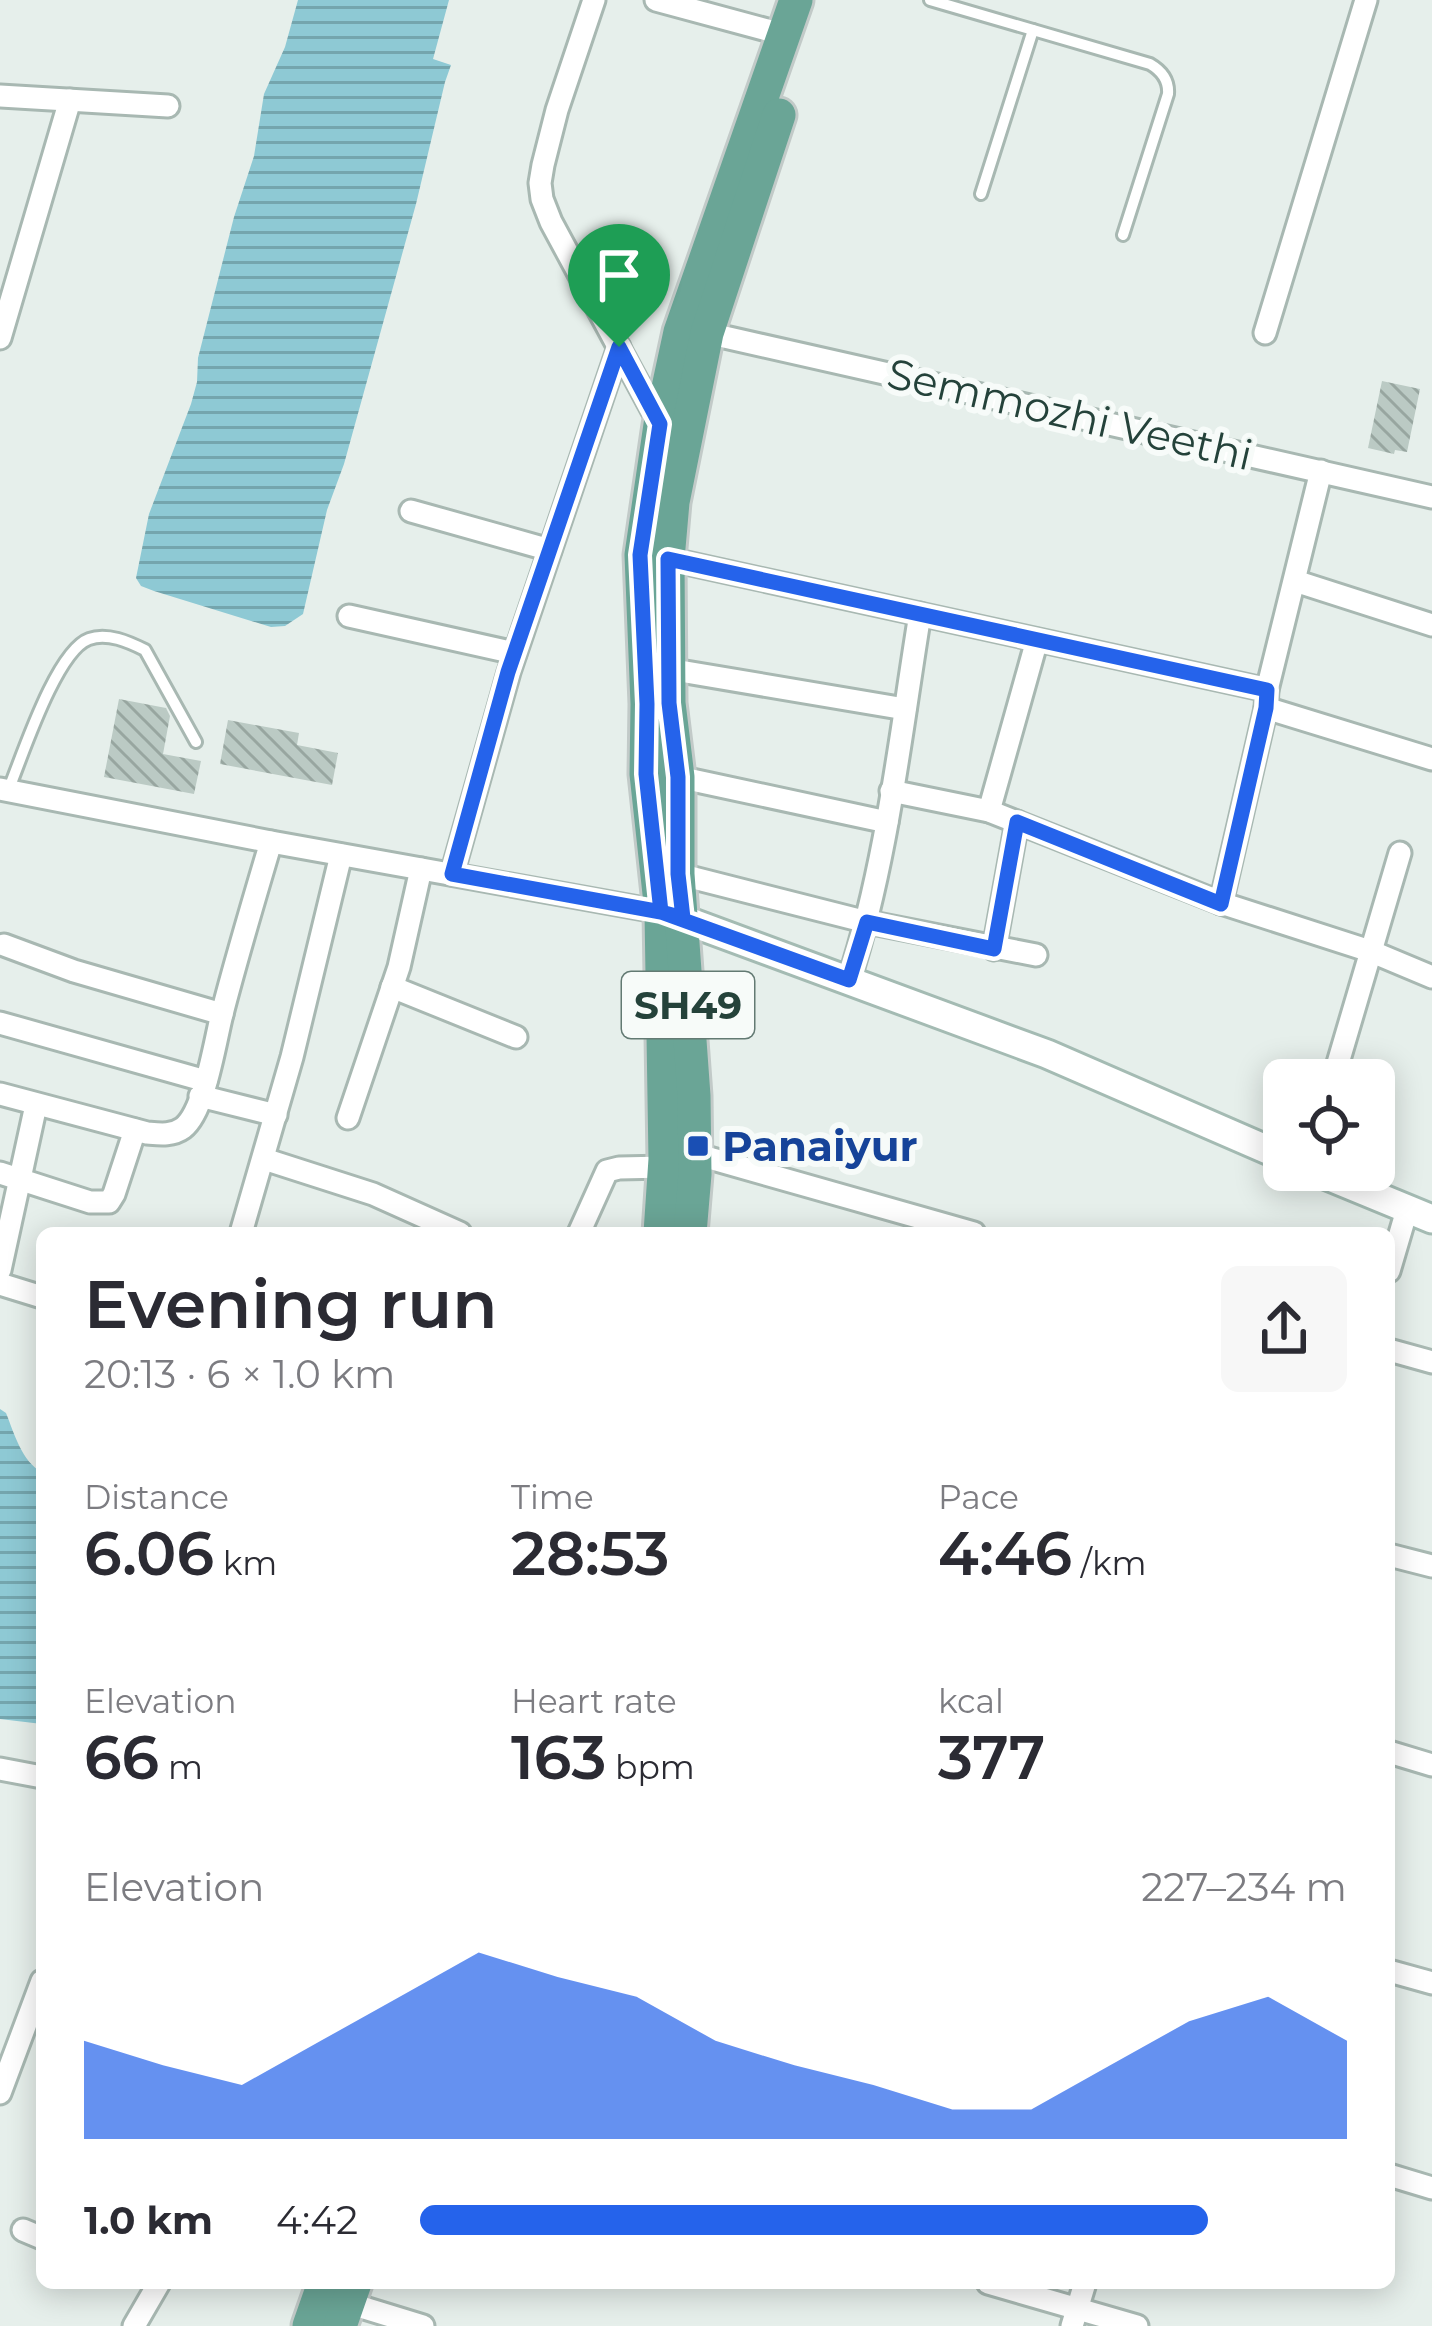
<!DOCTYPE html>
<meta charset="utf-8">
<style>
body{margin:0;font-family:Montserrat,sans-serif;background:#f7f7f7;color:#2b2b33;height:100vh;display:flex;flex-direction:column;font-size:45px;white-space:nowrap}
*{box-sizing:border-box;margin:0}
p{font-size:39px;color:#7c7c81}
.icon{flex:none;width:66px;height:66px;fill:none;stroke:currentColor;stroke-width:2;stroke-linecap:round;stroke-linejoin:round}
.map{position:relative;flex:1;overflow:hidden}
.drawer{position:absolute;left:36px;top:1227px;width:1359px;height:1062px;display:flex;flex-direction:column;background:#fff;border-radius:18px;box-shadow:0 6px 30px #0003}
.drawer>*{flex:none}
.buttons{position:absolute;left:1263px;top:1059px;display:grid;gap:24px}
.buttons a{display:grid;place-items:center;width:132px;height:132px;border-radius:18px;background:#fff;box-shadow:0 6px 30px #0003;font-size:60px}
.pin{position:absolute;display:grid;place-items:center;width:102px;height:102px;color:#fff;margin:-123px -51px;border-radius:50% 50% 50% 0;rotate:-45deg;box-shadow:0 0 12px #0007}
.pin .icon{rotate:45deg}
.round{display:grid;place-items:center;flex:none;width:126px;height:126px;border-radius:18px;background:#f7f7f7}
.headline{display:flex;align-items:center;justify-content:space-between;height:204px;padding:0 48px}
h1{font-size:66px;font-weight:600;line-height:90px}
.figures{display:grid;grid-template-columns:repeat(3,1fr);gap:18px;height:204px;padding:12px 48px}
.figures div{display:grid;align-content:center}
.figures b{font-size:60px;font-weight:600}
.figures small{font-size:33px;font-weight:400}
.figures p{font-size:33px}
.chart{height:336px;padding:24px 48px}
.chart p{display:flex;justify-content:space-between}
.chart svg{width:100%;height:216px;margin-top:12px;fill:#2563eb;opacity:.7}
ul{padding:0 48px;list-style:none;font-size:39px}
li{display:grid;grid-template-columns:192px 144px 1fr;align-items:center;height:90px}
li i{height:30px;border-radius:15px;background:#2563eb}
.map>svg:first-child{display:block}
</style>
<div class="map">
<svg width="1432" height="2326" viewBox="0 0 1432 2326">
<defs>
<pattern id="water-rules" width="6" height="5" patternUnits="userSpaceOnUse" patternTransform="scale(3)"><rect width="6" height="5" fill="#8ec9d4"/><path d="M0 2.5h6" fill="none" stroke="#74a5ad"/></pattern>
<pattern id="building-back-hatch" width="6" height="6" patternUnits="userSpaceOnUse" patternTransform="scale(3)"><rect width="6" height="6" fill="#bbcac4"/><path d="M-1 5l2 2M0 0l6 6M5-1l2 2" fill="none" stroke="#98a6a0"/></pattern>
</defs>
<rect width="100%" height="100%" fill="#e6efeb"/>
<g fill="url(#water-rules)">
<path d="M298 0H449L433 59 451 65 445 82 416 204 344 464 327 510 303 614 285 626 271 627 154 591 141 586 136 578 149 514 191 404 197 382 198 358 234 217 254 156 264 94 285 47Z"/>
<path d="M0 1409 6 1413C14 1433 22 1462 42 1472V1724L0 1719Z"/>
</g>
<g fill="url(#building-back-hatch)">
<path d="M1382 381 1420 389 1407 452 1395 450 1394 454 1368 448Z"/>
<path d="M119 699 166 708 170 716 163 754 201 761 194 794 104 777Z"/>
<path d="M228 720 299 733 297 745 338 753 332 785 220 764Z"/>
</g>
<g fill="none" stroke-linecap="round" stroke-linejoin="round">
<g stroke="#a8b8b2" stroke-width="16">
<g id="lane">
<path d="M930 0 1150 64C1162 71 1169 81 1168 94L1123 235"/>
<path d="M981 194 1033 30"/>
<path d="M8 791C22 757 56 651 89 639 107 632 129 642 145 650L196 742"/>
</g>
</g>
<g stroke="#a8b8b2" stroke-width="27">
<g id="street">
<path d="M594 0 557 110 543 165 540 183 542 199 551 222 660 424"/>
<path d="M656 0 782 34"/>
<path d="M0 96 168 106"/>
<path d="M707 333 1432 497"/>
<path d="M1265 333 1366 0"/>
<path d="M0 338 70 100"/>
<path d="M411 511 550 550"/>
<path d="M668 559 1267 690"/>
<path d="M1295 581 1432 625"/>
<path d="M349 616 515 653"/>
<path d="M668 669 905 709"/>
<path d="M1266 708 1432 759"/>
<path d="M678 777 887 822"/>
<path d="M0 789 271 842 661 912"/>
<path d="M891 791 989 811 1221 903 1370 951 1432 977"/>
<path d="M989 811 1037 640"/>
<path d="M452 874 509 672 619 347"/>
<path d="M678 874 867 922 1036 955"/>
<path d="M1221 903 1266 708 1267 690 1321 471"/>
<path d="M4 945 74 971 222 1014"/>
<path d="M994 949 1017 822"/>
<path d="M849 980C887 862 900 737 920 614"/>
<path d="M392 987 516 1037"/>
<path d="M0 1023 206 1081"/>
<path d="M1333 1080 1400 853"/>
<path d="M0 1094 147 1133C159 1134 172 1136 183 1128 205 1111 215 1041 222 1014 237 956 254 899 271 842"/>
<path d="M200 1096 276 1115"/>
<path d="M348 1118 399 967 421 869"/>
<path d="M695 1154 974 1233"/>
<path d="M264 1159 373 1194 460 1233"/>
<path d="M0 1173 90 1202H109L114 1194 135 1130"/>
<path d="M241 1233 292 1057 341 855"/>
<path d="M579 1233 607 1171 619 1168 665 1167"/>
<path d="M0 1270 36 1105"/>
<path d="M1389 1271 1407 1210"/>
<path d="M0 1284 42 1297"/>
<path d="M1389 1350 1432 1362"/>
<path d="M1389 1555 1432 1566"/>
<path d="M1389 1752 1432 1765"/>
<path d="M0 1769 42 1777"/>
<path d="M1389 1971 1432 1983"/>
<path d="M0 2093 42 1981"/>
<path d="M1389 2175 1432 2188"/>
<path d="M23 2230 42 2238"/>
<path d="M988 2283 1137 2326"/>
<path d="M348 2303 423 2326"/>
<path d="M134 2326 159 2283"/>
<path d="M1072 2326 1085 2283"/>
</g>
</g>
<g stroke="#a4bbb3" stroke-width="33">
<g id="secondary">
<path d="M663 912 1047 1054 1284 1157"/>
<path d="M1313 1170 1432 1219"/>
</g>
</g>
<g stroke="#c2cac8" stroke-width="39">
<g id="primary">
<path d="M660 1233 665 1159 661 912 646 774 647 704 641 555 660 425 680 332 796 0"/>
<path d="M690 1233 695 1174 694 1096 678 874V777L669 703 668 559 673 502 707 333 779 115"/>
<path d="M309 2326 324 2283"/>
<path d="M340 2326 355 2283"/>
</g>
</g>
<use href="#lane" stroke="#fff" stroke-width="10"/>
<use href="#street" stroke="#fff" stroke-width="21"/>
<use href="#secondary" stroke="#fff" stroke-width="27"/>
<use href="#primary" stroke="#6aa596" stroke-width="33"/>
</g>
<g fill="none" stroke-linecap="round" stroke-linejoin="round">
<g stroke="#fff" stroke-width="24">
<path id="route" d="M619 347 508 672 452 874 661 912 849 980 867 922 994 949 1017 822 1221 904 1266 708 1267 690 668 559 669 703 678 777V874L683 918 661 912 646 774 647 704 640 555 660 424 619 347"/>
</g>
<use href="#route" stroke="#2563eb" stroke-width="15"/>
</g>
<rect fill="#1a4fb4" stroke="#f7fbf9" stroke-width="4.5" x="686" y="1134" width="24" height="24" rx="6"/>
<g text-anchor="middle" stroke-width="12" stroke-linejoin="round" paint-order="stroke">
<rect fill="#f7fbf9" stroke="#637a73" stroke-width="3" x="622" y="972" width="132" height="66" rx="9"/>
<g font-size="39" font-weight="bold" fill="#24423a">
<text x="688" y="1019">SH49</text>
</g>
<g font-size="42" fill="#24423a" stroke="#f7fbf9">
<text transform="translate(1070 414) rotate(13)" y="15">Semmozhi Veethi</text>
</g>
<g font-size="42" font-weight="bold" fill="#164399" stroke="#f7fbf9" text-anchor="start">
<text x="722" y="1161">Panaiyur</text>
</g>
</g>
</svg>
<div class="buttons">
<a><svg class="icon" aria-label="locate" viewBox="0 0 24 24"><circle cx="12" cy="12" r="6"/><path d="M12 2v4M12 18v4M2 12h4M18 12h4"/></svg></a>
</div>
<div class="pin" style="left:619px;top:347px;background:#1e9e55"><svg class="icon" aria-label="arrive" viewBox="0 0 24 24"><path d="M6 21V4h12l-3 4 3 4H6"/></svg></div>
<section class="drawer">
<div class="headline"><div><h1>Evening run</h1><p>20:13 · 6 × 1.0 km</p></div><a class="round"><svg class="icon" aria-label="share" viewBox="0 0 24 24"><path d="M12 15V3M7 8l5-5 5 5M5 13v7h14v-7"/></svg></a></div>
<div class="figures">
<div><p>Distance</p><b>6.06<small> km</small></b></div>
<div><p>Time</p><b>28:53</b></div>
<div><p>Pace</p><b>4:46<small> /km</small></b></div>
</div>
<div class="figures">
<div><p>Elevation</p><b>66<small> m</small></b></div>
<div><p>Heart rate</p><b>163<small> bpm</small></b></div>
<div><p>kcal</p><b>377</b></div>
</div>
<div class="chart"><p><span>Elevation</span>227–234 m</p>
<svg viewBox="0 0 160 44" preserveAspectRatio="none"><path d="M0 44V24L10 29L20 33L30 24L40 15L50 6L60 11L70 15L80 24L90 29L100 33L110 38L120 38L130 29L140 20L150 15L160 24V44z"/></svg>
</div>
<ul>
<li><b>1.0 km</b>4:42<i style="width:85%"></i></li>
</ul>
</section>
</div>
